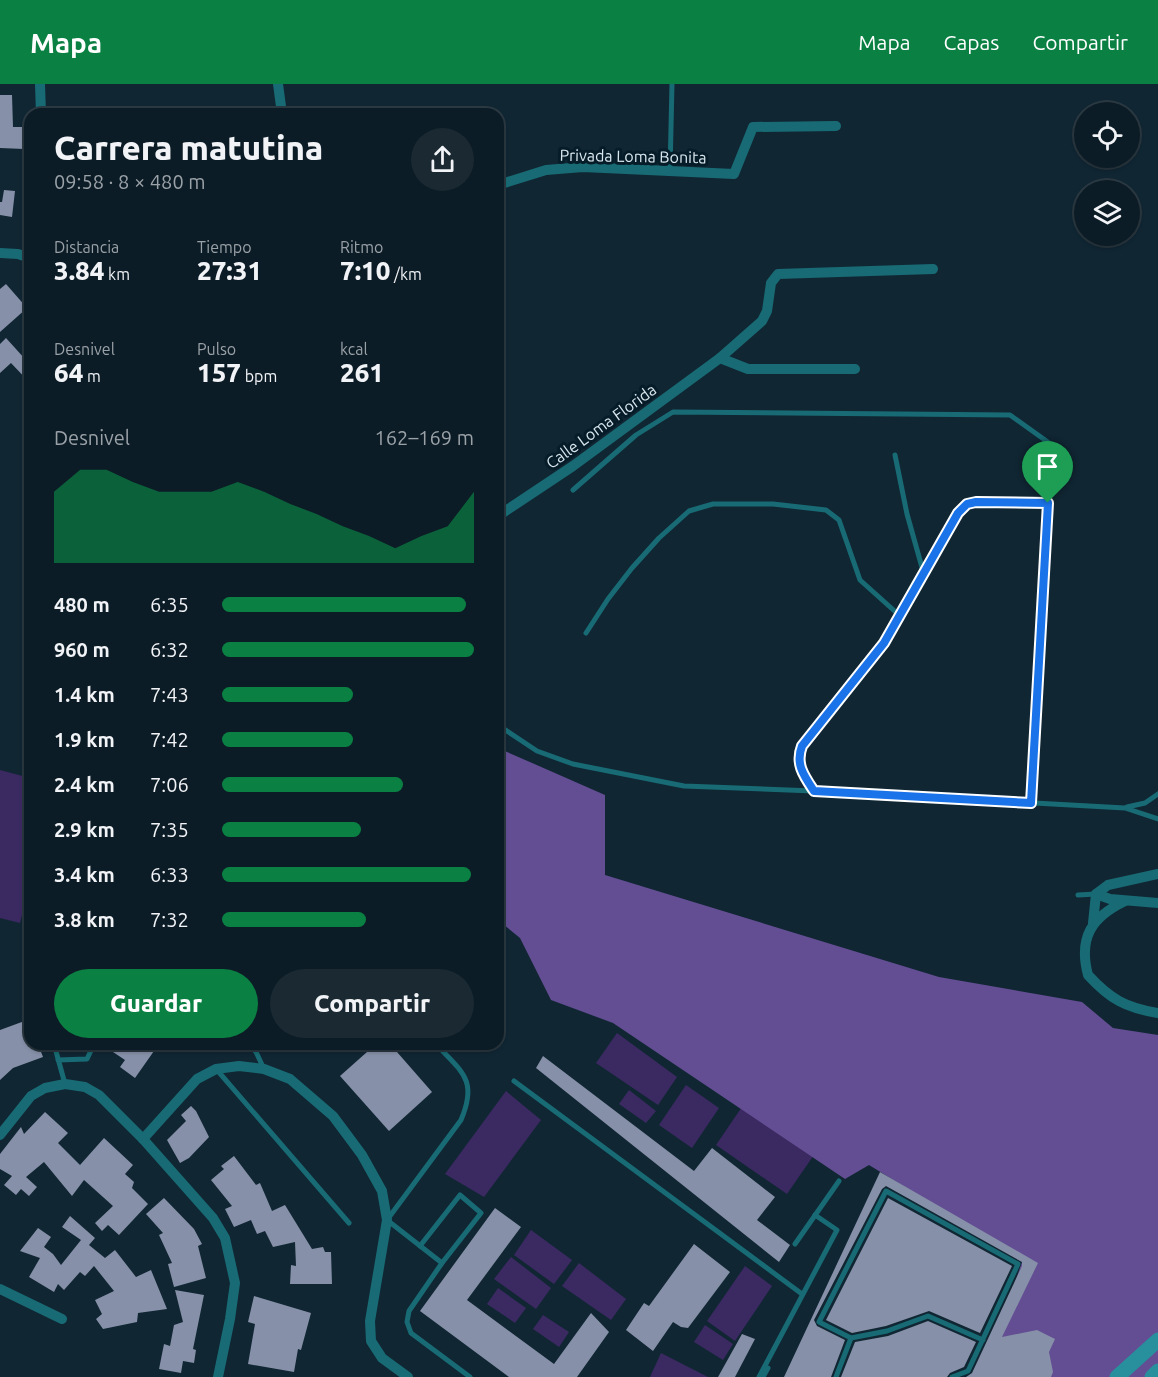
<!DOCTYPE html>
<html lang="es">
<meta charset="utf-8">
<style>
body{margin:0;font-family:Ubuntu,sans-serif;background:#1a2932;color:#f1f3f6;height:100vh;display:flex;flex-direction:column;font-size:22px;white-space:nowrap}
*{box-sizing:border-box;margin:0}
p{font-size:20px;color:#9aa1a7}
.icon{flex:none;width:33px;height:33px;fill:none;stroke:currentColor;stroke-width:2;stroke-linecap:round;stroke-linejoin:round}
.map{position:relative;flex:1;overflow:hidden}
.panel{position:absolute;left:24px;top:24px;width:480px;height:942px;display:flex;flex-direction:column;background:#0c1c26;border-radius:18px;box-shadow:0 2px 4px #0004,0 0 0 2px #2c3a43}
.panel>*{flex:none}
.tools{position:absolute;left:1074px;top:18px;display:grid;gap:12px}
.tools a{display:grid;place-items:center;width:66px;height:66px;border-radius:50%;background:#0c1c26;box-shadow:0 2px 4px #0004,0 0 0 2px #2c3a43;font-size:30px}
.pin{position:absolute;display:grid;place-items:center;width:51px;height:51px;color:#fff;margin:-62px -26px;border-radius:50% 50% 50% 0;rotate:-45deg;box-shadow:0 0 6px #0007}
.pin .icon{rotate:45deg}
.round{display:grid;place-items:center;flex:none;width:63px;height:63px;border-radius:32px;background:#1a2932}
.overview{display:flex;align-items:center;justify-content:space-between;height:102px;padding:0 30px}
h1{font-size:33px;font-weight:800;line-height:45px}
.figures{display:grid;grid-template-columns:repeat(3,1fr);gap:9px;height:102px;padding:6px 30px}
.figures div{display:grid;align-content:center}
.figures b{font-size:26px;font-weight:800}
.figures small{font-size:16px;font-weight:400}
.figures p{font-size:16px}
.chart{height:168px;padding:12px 30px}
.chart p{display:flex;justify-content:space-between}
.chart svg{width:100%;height:108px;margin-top:6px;fill:#0b8043;opacity:.7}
.action{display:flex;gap:12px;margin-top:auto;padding:12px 30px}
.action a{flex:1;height:69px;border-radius:36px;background:#0b8043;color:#fff;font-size:24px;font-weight:800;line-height:69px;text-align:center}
.action a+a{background:#1a2932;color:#f1f3f6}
ul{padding:0 30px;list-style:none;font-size:20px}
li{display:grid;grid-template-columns:96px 72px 1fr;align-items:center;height:45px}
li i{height:15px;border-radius:8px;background:#0b8043}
header{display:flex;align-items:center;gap:36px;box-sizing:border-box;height:84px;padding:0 30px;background:#0b8043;color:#fff}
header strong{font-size:28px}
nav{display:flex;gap:33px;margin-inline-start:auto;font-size:21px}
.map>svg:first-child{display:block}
</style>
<header>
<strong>Mapa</strong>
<nav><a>Mapa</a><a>Capas</a><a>Compartir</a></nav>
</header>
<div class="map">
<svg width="1158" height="1293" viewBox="0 0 1158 1293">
<rect width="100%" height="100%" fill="#102633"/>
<g fill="#3b2961">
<path d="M0 686 30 694V799L20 839 0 834Z"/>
<path d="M617 949 677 993 658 1021 596 979Z"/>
<path d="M686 1001 719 1024 692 1064 659 1041Z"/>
<path d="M629 1006 656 1027 646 1039 619 1020Z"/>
<path d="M506 1007 541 1036 484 1113 445 1090Z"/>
<path d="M748 1014 818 1065 787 1110 716 1061Z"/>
<path d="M531 1146 572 1176 554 1200 514 1171Z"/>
<path d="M511 1173 551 1204 536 1225 494 1195Z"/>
<path d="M579 1179 626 1215 611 1236 562 1202Z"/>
<path d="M745 1182 772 1202 735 1257 707 1237Z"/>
<path d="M498 1204 526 1224 515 1239 487 1220Z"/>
<path d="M543 1231 569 1248 559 1263 533 1245Z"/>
<path d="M705 1241 733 1260 723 1276 694 1258Z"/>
<path d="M661 1269 708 1293H650Z"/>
</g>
<path fill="#634e93" d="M498 664 605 711V791L939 893 1082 918 1113 944 1158 951V1293H1003L986 1284 1023 1175 869 1081 845 1095 613 939 551 916 520 854 498 836Z"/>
<g fill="#8690a8">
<path d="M0 11H12L13 43H24V65L0 64Z"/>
<path d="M4 106 15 107 12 133 0 131V118H2Z"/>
<path d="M6 200 27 224 0 248V205Z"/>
<path d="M6 254 25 275 30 270V299L11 279 0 289V260Z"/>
<path d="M30 935V960H38L43 973 13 984 0 996V946Z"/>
<path d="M101 960H143L154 967 135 994 120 983 125 976Z"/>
<path d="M376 960H390L432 1008 389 1047 340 992Z"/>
<path d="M543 972 694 1087 712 1064 775 1113 757 1136 790 1161 779 1178 536 984Z"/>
<path d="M191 1022 196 1027 209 1053 189 1074 180 1079 167 1056 186 1037 181 1031Z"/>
<path d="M45 1028 68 1049 58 1059 80 1081 104 1054 133 1081 125 1090 134 1098 132 1104 148 1120 119 1151 108 1141 102 1147 95 1139 113 1122 84 1096 72 1112 44 1078 26 1093 37 1103 29 1112 21 1105 16 1111 4 1101 12 1092 0 1085V1070L21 1043 24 1050Z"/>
<path d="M234 1072 256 1101 260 1099 272 1127 285 1121 312 1165 323 1163 325 1168H331L332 1200H290L291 1181 296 1182 295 1158 273 1163 265 1147 257 1150 251 1136 234 1143 225 1125 232 1122 211 1096 224 1085 221 1082Z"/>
<path d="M880 1088 1038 1179 1002 1253 1037 1246 1055 1255 1049 1268 1053 1288 1051 1293H966L972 1289 1022 1182V1178L886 1102 882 1105 814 1236 817 1242 845 1256 831 1293H784Z"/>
<path d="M164 1114 194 1145 202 1160 198 1162 206 1194 174 1203 168 1180 172 1179 159 1151 163 1149 146 1130Z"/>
<path d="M888 1114 1012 1182 980 1249 929 1227 886 1242 852 1249 826 1236Z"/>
<path d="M495 1124 521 1143 467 1216 554 1280 591 1229 609 1248 577 1293H509L420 1227Z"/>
<path d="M70 1132 95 1154 89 1161 105 1174 115 1166 136 1193 151 1186 167 1225 138 1229 137 1238 103 1245 96 1235 102 1230 95 1216 114 1207 94 1182 85 1192 80 1188 64 1206 58 1200 54 1208 29 1193 40 1174 20 1167 38 1144 51 1153 44 1163 53 1170 61 1181 81 1156 62 1143Z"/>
<path d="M694 1160 730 1188 688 1244 681 1243 673 1238 653 1267 626 1246 644 1219 649 1222Z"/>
<path d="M175 1206 204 1211 193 1265 196 1266 194 1279 183 1277 181 1289 159 1285 164 1260 170 1262 174 1241 183 1238Z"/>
<path d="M254 1212 311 1229 301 1266 298 1265 294 1288 248 1280 255 1240 248 1238Z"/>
<path d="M928 1237 976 1258 964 1283 950 1289 947 1293H841L855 1258 888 1252Z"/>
<path d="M742 1250 755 1255 735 1293H718Z"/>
</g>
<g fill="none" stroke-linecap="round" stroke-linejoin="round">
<g stroke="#186b74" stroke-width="5">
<path d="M670 87 672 0"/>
<path d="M895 371 907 430 923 487"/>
<path d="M573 406 636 351 673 328 1010 331 1052 361 1031 719"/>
<path d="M586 549 608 515 632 484 659 454 689 427 713 420H773L826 426 839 436 860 496 899 531"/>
<path d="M498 641 537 667 573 680 684 702 814 707 1125 724 1158 735"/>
<path d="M814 707C804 692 795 680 803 662L884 559 958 429 967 420 976 418 1048 419"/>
<path d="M1127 723 1145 719 1158 710"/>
<path d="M1078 811 1096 810"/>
<path d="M54 960 65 1000"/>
<path d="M249 960 256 968 264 985"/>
<path d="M436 960C462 988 478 996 461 1036L387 1136 442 1179"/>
<path d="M58 976 87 975 94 960"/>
<path d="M217 986 349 1139"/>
<path d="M514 997 802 1210"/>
<path d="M795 1160 839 1097"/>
<path d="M420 1162 460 1111 481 1129 442 1179 409 1227 407 1238 411 1249 470 1293"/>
<path d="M759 1293 837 1146 815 1131"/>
<path d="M763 1293 768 1284"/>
<path d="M836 1293 851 1254"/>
<path d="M952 1293 968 1287 1018 1180 886 1107 819 1238 851 1254 887 1247 928 1232 983 1256"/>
</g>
<g stroke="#186b74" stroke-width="10">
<path d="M40 0 41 30"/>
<path d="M278 0 282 30"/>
<path d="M498 101 546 86 583 83 734 90 753 43 836 42"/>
<path d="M0 169 18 170 30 174"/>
<path d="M720 274 748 285H855"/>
<path d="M498 432 573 382 720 274 762 237 767 227 771 199 778 190 933 185"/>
<path d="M1096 810 1110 815 1158 819"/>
<path d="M1125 817C1092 833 1078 853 1088 891 1110 915 1126 924 1158 929"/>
<path d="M1093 839 1096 810 1108 801 1158 790"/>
<path d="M0 1051 31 1012 45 1004 65 1000 85 1003 99 1011 143 1055 213 1134 225 1154 235 1199 230 1235 218 1293"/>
<path d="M143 1055 197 995 216 985 239 982 264 985 290 995 333 1032 362 1071 382 1107 387 1136 370 1237 371 1257 382 1274 408 1293"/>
<path d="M0 1205 62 1235"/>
</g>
<g stroke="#28909c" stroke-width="15">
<path d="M1117 1293 1158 1256"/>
<path d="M1152 1293 1158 1287"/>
</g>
</g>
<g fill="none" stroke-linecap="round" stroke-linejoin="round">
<g stroke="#fff" stroke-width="12">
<path id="route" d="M976 418 1048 419 1031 719 814 707C804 692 795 680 802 662L884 559 958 429 967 420Z"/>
</g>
<use href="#route" stroke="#1a73e8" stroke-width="8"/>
</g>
<g text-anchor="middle" stroke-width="6" stroke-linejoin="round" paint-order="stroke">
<g font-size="16" fill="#d9e7ef" stroke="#061d29">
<text transform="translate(633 72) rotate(1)" y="6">Privada Loma Bonita</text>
<text transform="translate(601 342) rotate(-36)" y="6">Calle Loma Florida</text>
</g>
</g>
</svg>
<div class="tools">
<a><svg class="icon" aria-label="locate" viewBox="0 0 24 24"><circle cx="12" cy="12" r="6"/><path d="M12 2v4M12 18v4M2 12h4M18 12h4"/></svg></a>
<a><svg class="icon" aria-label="layers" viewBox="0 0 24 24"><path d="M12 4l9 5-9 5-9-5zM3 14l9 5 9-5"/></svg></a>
</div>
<div class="pin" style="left:1048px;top:419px;background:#1e9e55"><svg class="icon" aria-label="arrive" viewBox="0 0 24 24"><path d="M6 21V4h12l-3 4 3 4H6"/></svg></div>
<section class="panel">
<div class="overview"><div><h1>Carrera matutina</h1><p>09:58 · 8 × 480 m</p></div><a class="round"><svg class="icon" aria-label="share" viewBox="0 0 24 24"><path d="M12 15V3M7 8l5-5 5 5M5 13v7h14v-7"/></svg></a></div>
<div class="figures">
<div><p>Distancia</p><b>3.84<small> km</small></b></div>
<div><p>Tiempo</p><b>27:31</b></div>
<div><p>Ritmo</p><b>7:10<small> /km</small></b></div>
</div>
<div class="figures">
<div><p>Desnivel</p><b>64<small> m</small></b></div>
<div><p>Pulso</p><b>157<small> bpm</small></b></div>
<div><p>kcal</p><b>261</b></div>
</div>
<div class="chart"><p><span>Desnivel</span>162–169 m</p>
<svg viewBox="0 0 160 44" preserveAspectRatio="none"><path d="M0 44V15L10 6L20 6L30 11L40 15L50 15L60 15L70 11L80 15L90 20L100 24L110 29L120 33L130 38L140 33L150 29L160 15V44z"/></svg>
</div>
<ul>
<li><b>480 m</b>6:35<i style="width:97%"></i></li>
<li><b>960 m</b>6:32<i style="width:100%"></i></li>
<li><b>1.4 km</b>7:43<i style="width:52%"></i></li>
<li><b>1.9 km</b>7:42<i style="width:52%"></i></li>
<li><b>2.4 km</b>7:06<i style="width:72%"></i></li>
<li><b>2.9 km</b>7:35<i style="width:55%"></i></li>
<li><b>3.4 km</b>6:33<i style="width:99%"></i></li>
<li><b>3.8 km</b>7:32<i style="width:57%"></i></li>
</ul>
<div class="action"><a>Guardar</a><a>Compartir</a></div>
</section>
</div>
